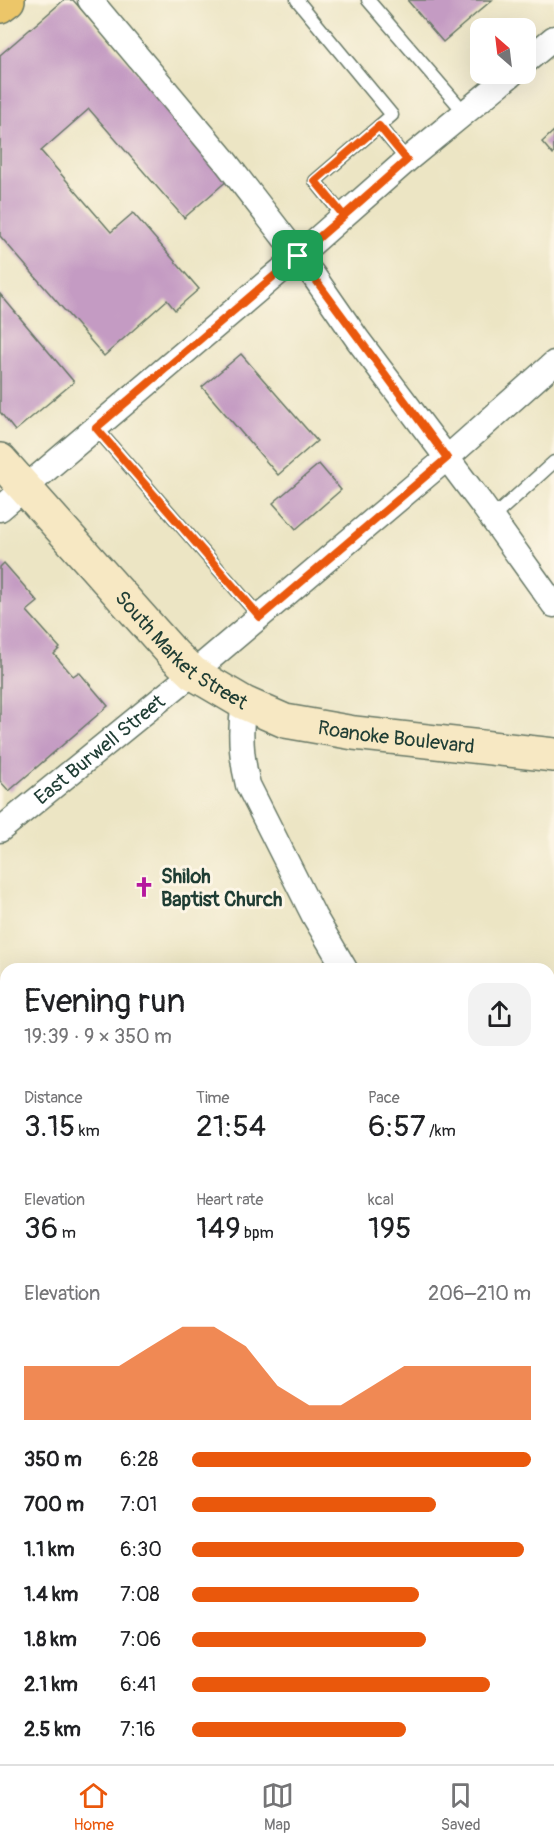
<!DOCTYPE html>
<meta charset="utf-8">
<style>
body{margin:0;font-family:Pangolin,sans-serif;background:#f2f2f2;color:#202124;height:100vh;display:flex;flex-direction:column;font-size:22px;white-space:nowrap}
*{box-sizing:border-box;margin:0}
p{font-size:20px;color:#757577}
.icon{flex:none;width:33px;height:33px;fill:none;stroke:currentColor;stroke-width:2;stroke-linecap:round;stroke-linejoin:round}
.map{position:relative;flex:1;overflow:hidden}
.side{position:absolute;left:0px;top:963px;width:555px;height:801px;display:flex;flex-direction:column;background:#fff;border-radius:18px 18px 0 0;box-shadow:0 6px 24px #0002}
.side>*{flex:none}
.needle{width:39px;rotate:332deg}
.fabs{position:absolute;left:470px;top:18px;display:grid;gap:12px}
.fabs a{display:grid;place-items:center;width:66px;height:66px;border-radius:12px;background:#fff;box-shadow:0 6px 24px #0002;font-size:30px}
.pin{position:absolute;display:grid;place-items:center;width:51px;height:51px;color:#fff;margin:-26px;border-radius:12px;box-shadow:0 3px 9px #0006}
.round{display:grid;place-items:center;flex:none;width:63px;height:63px;border-radius:18px;background:#f2f2f2}
.head{display:flex;align-items:center;justify-content:space-between;height:102px;padding:0 24px}
h1{font-size:33px;font-weight:600;line-height:45px}
.stats{display:grid;grid-template-columns:repeat(3,1fr);gap:9px;height:102px;padding:6px 24px}
.stats div{display:grid;align-content:center}
.stats b{font-size:30px;font-weight:600}
.stats small{font-size:16px;font-weight:400}
.stats p{font-size:16px}
.chart{height:168px;padding:12px 24px}
.chart p{display:flex;justify-content:space-between}
.chart svg{width:100%;height:108px;margin-top:6px;fill:#ea580c;opacity:.7}
ul{padding:0 24px;list-style:none;font-size:20px}
li{display:grid;grid-template-columns:96px 72px 1fr;align-items:center;height:45px}
li i{height:15px;border-radius:8px;background:#ea580c}
.tabs{display:flex;justify-content:space-around;align-items:center;height:84px;border-top:2px solid #e0e0e0;background:#fff;font-size:16px;color:#757577}
.tabs a{display:grid;justify-items:center;gap:3px}
.tabs .selected{color:#ea580c}
.map>svg:first-child{display:block}
</style>
<div class="map">
<svg width="554" height="1764" viewBox="0 0 554 1764">
<rect width="100%" height="100%" fill="#fcf5e5"/>
<filter id="ink" filterUnits="userSpaceOnUse"><feTurbulence type="fractalNoise" baseFrequency=".0167" numOctaves="2"/><feDisplacementMap in="SourceGraphic" scale="12" xChannelSelector="R" yChannelSelector="G"/><feConvolveMatrix kernelMatrix="1 2 1 2 8 2 1 2 1" color-interpolation-filters="sRGB"/></filter>
<filter id="wash" filterUnits="userSpaceOnUse"><feTurbulence type="fractalNoise" baseFrequency=".008" numOctaves="4" result="noise"/><feDisplacementMap in="SourceGraphic" scale="24" xChannelSelector="R" yChannelSelector="G"/><feGaussianBlur stdDeviation="1.35" result="paint"/><feColorMatrix in="noise" values="0 0 0 0 0 0 0 0 0 0 0 0 0 0 0 0 0 1.4 0 .05"/><feComposite in="paint" operator="in"/></filter>
<g filter="url(#wash)">
<rect width="100%" height="100%" fill="#ece5c4"/>
<g fill="none" stroke-linecap="round" stroke-linejoin="round">
<path stroke="#56b3d4" stroke-width="8" d="M549 1427 554 1434"/>
</g>
<g id="blocks">
<g fill="#c49bc3">
<path d="M64 0H73L229 179 184 218 89 109 41 151 111 232 133 213 199 289 175 310 167 300 104 356 0 236V55Z"/>
<path d="M409 0H492L443 42 408 1Z"/>
<path d="M554 131V153L553 155 542 142Z"/>
<path d="M0 294 74 382 15 431 0 412Z"/>
<path d="M241 354 317 441 278 475 202 387Z"/>
<path d="M319 464 341 490 296 529 273 503Z"/>
<path d="M4 563 38 602 27 611 60 648 54 654 73 676 79 672 108 706 9 791 0 781V567Z"/>
<path d="M6 1391V1484L0 1490V1396Z"/>
</g>
</g>
</g>
<g filter="url(#ink)">
<use href="#blocks" fill-opacity="0" stroke="#677866" stroke-width="1.5"/>
<g fill="none" stroke-linecap="round" stroke-linejoin="round">
<g stroke="#677866" stroke-width="15">
<g id="lane">
<path d="M297 0 392 115 315 181 344 217"/>
<path d="M368 0 465 113"/>
<path d="M379 126 407 160"/>
<path d="M96 428 260 617"/>
<path d="M492 518 554 462"/>
<path d="M0 1690 6 1684"/>
</g>
</g>
<g stroke="#677866" stroke-width="27">
<g id="street">
<path d="M90 0 225 161 313 275 358 340 481 503 554 605"/>
<path d="M525 62 554 38"/>
<path d="M0 509 298 256 407 160 512 74"/>
<path d="M244 703C239 731 241 757 248 785L314 916 345 969"/>
<path id="s1" d="M0 830 193 673 447 458 554 363"/>
<path d="M0 1042 6 1049"/>
<path d="M549 1133 554 1129"/>
<path d="M549 1274 554 1280"/>
<path d="M0 1522 6 1516"/>
<path d="M0 1617 6 1624"/>
<path d="M549 1688 554 1694"/>
<path d="M549 1718 554 1714"/>
<path d="M120 1758 125 1764"/>
<path d="M495 1764 502 1758"/>
</g>
</g>
<g stroke="#677866" stroke-width="36">
<g id="secondary">
<path id="s2" d="M0 460 174 655 193 673 244 703 285 721 354 733 554 755"/>
</g>
</g>
<g stroke="#677866" stroke-width="36">
<path id="primary" d="M0 6 8 0"/>
</g>
<use href="#lane" stroke="#fff" stroke-width="12"/>
<use href="#street" stroke="#fff" stroke-width="24"/>
<use href="#secondary" stroke="#f7e8c3" stroke-width="33"/>
<use href="#primary" stroke="#ecc669" stroke-width="33"/>
</g>
</g>
<g fill="none" stroke-linecap="round" stroke-linejoin="round" filter="url(#ink)">
<g stroke="#fff" stroke-width="12">
<path id="route" d="M298 256 447 458 260 617 96 428C200 339 305 251 407 160L379 126 315 181 344 216 298 256"/>
</g>
<use href="#route" stroke="#ea580c" stroke-width="8"/>
</g>
<defs>
<g id="church-bare" transform="scale(1.62)"><path d="M-1.2-6h2.4v3.5h3.3v2.4h-3.3V6h-2.4V-.1h-3.3v-2.4h3.3Z" fill="#b5179e" stroke="#fcf5e5" stroke-width="2.5" paint-order="stroke"/></g>
</defs>
<g fill-rule="evenodd">
<use href="#church-bare" x="144" y="887"/>
</g>
<g text-anchor="middle" stroke-width="6" stroke-linejoin="round" paint-order="stroke">
<g font-size="20" fill="#1f3d34" stroke="#fcf5e5">
<text dy="7" stroke="none"><textPath href="#s2" startOffset="264">South Market Street</textPath></text>
<text dy="7" stroke="none"><textPath href="#s2" startOffset="504">Roanoke Boulevard</textPath></text>
<text dy="7" stroke="none"><textPath href="#s1" startOffset="128">East Burwell Street</textPath></text>
</g>
<g font-size="20" font-weight="bold" fill="#1f3d34" stroke="#fcf5e5" text-anchor="start">
<text x="161" y="883">Shiloh<tspan x="161" dy="23">Baptist Church</tspan></text>
</g>
</g>
</svg>
<div class="fabs">
<a><svg class="needle" viewBox="-14 -14 28 28"><path d="M0-13l5 13h-10z" fill="#e53935"/><path d="M0 13l5-13h-10z" fill="#757577"/></svg></a>
</div>
<div class="pin" style="left:298px;top:256px;background:#1e9e55"><svg class="icon" aria-label="arrive" viewBox="0 0 24 24"><path d="M6 21V4h12l-3 4 3 4H6"/></svg></div>
<section class="side">
<div class="head"><div><h1>Evening run</h1><p>19:39 · 9 × 350 m</p></div><a class="round"><svg class="icon" aria-label="share" viewBox="0 0 24 24"><path d="M12 15V3M7 8l5-5 5 5M5 13v7h14v-7"/></svg></a></div>
<div class="stats">
<div><p>Distance</p><b>3.15<small> km</small></b></div>
<div><p>Time</p><b>21:54</b></div>
<div><p>Pace</p><b>6:57<small> /km</small></b></div>
</div>
<div class="stats">
<div><p>Elevation</p><b>36<small> m</small></b></div>
<div><p>Heart rate</p><b>149<small> bpm</small></b></div>
<div><p>kcal</p><b>195</b></div>
</div>
<div class="chart"><p><span>Elevation</span>206–210 m</p>
<svg viewBox="0 0 160 44" preserveAspectRatio="none"><path d="M0 44V22L10 22L20 22L30 22L40 14L50 6L60 6L70 14L80 30L90 38L100 38L110 30L120 22L130 22L140 22L150 22L160 22V44z"/></svg>
</div>
<ul>
<li><b>350 m</b>6:28<i style="width:100%"></i></li>
<li><b>700 m</b>7:01<i style="width:72%"></i></li>
<li><b>1.1 km</b>6:30<i style="width:98%"></i></li>
<li><b>1.4 km</b>7:08<i style="width:67%"></i></li>
<li><b>1.8 km</b>7:06<i style="width:69%"></i></li>
<li><b>2.1 km</b>6:41<i style="width:88%"></i></li>
<li><b>2.5 km</b>7:16<i style="width:63%"></i></li>
</ul>
</section>
</div>
<nav class="tabs">
<a class="selected"><svg class="icon" aria-label="home" viewBox="0 0 24 24"><path d="M3 11l9-7 9 7M6 9v11h12V9"/></svg>Home</a>
<a><svg class="icon" aria-label="map" viewBox="0 0 24 24"><path d="M3 6l6-2 6 2 6-2v14l-6 2-6-2-6 2zM9 4v14M15 6v14"/></svg>Map</a>
<a><svg class="icon" aria-label="saved" viewBox="0 0 24 24"><path d="M7 4h10v16l-5-4-5 4z"/></svg>Saved</a>
</nav>
